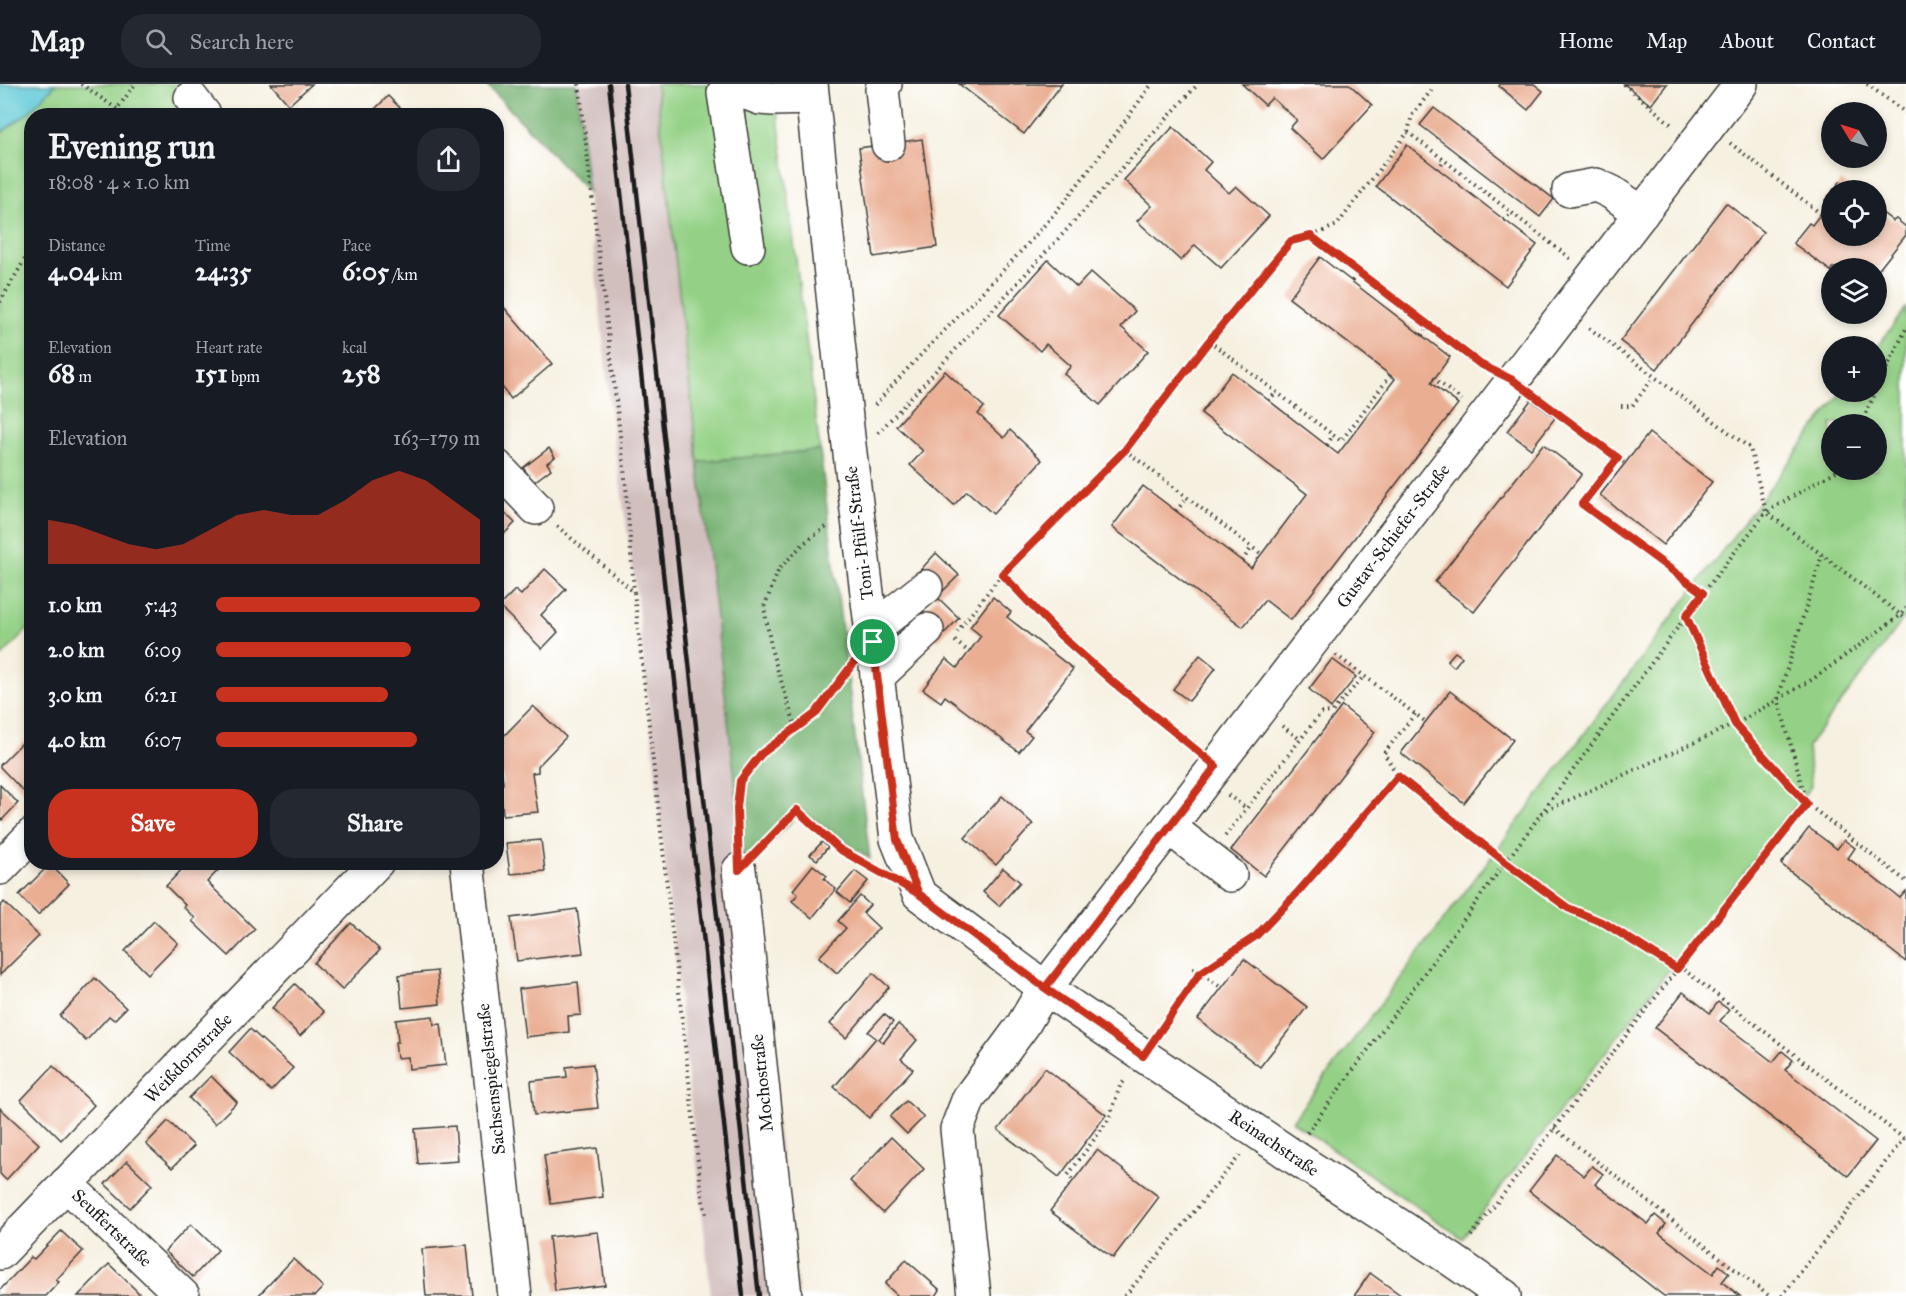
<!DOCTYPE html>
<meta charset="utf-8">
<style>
body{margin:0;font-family:"IM FELL Great Primer",serif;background:#242831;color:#f1f3f6;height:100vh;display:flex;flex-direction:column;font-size:22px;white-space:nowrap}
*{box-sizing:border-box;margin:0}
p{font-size:20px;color:#9ea1a6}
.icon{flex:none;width:33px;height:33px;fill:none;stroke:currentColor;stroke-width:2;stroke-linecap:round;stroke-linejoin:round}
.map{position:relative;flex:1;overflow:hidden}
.panel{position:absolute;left:24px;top:24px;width:480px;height:762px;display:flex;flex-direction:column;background:#171b24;border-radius:24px;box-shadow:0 3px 9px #0003}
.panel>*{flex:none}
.needle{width:39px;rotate:308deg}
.controls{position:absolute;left:1821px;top:18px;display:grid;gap:12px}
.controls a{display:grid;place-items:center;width:66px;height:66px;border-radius:50%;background:#171b24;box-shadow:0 3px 9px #0003;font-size:30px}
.pin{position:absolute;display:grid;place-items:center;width:51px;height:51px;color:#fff;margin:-26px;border:3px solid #fff;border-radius:50%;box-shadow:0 2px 6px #0007}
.round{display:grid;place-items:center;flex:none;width:63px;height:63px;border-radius:24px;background:#242831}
.headline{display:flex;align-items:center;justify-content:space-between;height:102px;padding:0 24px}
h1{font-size:33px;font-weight:700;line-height:45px}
.stats{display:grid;grid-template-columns:repeat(3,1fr);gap:9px;height:102px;padding:6px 24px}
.stats div{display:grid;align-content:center}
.stats b{font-size:26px;font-weight:700}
.stats small{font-size:16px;font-weight:400}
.stats p{font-size:16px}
.chart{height:168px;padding:12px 24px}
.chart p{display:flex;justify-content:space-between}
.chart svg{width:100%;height:108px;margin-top:6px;fill:#c8321e;opacity:.7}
.action{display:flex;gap:12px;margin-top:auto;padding:12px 24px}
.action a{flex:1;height:69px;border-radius:24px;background:#c8321e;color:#fff;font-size:24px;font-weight:700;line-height:69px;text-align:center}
.action a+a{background:#242831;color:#f1f3f6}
ul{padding:0 24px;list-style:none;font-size:20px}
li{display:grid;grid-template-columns:96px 72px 1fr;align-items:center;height:45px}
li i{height:15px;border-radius:8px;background:#c8321e}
header{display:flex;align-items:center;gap:36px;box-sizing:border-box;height:84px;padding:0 30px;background:#171b24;border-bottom:2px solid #363941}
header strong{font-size:28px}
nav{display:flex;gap:33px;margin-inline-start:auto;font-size:21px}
.search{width:420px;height:54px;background:#242831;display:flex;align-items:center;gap:15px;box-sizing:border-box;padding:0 21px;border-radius:24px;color:#9ea1a6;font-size:22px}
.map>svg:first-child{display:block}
</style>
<header>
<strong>Map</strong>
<div class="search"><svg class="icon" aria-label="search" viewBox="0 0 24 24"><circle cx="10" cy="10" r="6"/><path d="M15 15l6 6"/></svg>Search here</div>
<nav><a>Home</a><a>Map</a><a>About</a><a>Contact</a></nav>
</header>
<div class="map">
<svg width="1906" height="1212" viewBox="0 0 1906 1212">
<rect width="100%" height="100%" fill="#fff"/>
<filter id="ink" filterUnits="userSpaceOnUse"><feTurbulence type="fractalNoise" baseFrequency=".0167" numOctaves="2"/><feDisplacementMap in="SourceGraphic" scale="12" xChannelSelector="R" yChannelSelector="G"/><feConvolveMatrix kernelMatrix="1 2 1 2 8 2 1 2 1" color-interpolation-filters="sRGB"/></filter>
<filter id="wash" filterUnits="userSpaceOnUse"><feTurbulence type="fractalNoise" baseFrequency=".008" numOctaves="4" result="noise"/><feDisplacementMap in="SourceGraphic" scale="24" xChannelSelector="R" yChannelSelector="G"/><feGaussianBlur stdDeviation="1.35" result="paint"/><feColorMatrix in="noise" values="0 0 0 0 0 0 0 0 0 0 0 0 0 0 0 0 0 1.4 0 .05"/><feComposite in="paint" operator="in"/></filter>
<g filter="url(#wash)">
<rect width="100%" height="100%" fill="#f6f0e0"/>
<path fill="#d1bfbe" d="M576 0H656L734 697 799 1212H711L637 514 613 351Z"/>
<g fill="#94d186" stroke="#587651" stroke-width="1.5" fill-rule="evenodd">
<path d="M56 0H188L206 31 32 32 31 542 0 574V50L28 29Z"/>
<path d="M656 0H774L820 366 698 378Z"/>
<path d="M1906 224V532L1808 662 1811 702 1462 1154 1292 1037 1842 308H1876L1877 263ZM1832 340H1876V386H1832Z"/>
</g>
<g fill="#77b373" stroke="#4a6848" stroke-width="1.5">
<path d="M486 0H576L588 108Z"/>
<path d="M820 366 870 775 802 727 745 784 698 378Z"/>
</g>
<path fill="#5cc7d5" stroke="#3c7278" stroke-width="1.5" d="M0 0H56L28 29 0 49Z"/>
<g id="blocks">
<g fill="#eaae93">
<path d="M271 0H312L289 21Z"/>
<path d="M959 0H1062L1024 50Z"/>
<path d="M1242 0H1349L1372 21 1323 75 1290 44 1297 36 1272 14 1265 21Z"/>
<path d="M1500 0H1534L1543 7 1528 26 1499 2Z"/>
<path d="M1624 0H1667L1651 21Z"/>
<path d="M388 12 408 32H368Z"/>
<path d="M1434 24 1554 115 1540 133 1420 41Z"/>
<path d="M1173 43 1211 78 1204 86 1229 109 1236 102 1269 132 1221 184 1195 161 1181 177 1137 137 1152 122 1124 96Z"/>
<path d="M922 55 937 163 874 173 859 64Z"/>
<path d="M1407 61 1537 161 1506 202 1376 102Z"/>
<path d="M1841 97 1854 106H1833Z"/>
<path d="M1832 109V152H1876V124L1893 137 1896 135 1906 143V151L1876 189V184H1832V188L1793 159 1809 139 1812 141 1829 119 1825 116Z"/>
<path d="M1726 119 1763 148 1657 285 1620 257Z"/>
<path d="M1320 173 1450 273 1431 299 1458 320 1291 536 1265 516 1243 543 1112 443 1143 402 1251 484 1307 410 1201 329 1232 288 1338 370 1395 295 1289 214Z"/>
<path d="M1048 176 1077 203 1091 188 1135 227 1121 243 1148 267 1100 321 1064 290 1071 282 1046 260 1040 267 999 231Z"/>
<path d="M496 214 552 280 511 315 496 295Z"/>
<path d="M945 287 984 323 978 330 1004 354 1010 346 1042 376 993 430 967 407 954 421 910 381 923 367 896 342Z"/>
<path d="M1531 316 1555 334 1531 365 1507 347Z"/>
<path d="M1649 349 1712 398 1663 461 1600 411Z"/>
<path d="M1543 360 1582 390 1474 528 1435 498Z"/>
<path d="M549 364 555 373 547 379 551 385 534 398 523 384Z"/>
<path d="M496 420 515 439 496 458Z"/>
<path d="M936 469 959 491 937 513 915 492Z"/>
<path d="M545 485 566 505 541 531 558 548 542 565 499 522 515 506 521 511Z"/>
<path d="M937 513 959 534 938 556 916 536Z"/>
<path d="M993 513 1011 528 1007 533 1073 585 1025 647 1032 652 1019 668 945 612 941 618 923 605 946 575 957 584 981 552 970 543Z"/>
<path d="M1455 568 1462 573 1454 583 1447 577Z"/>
<path d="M1200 571 1216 584 1189 617 1173 605Z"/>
<path d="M1332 575 1356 593 1331 624 1309 605Z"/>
<path d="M1450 607 1513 656 1464 719 1401 669Z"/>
<path d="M533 622 566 653 538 682V688L532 689 538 728 503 731 500 700H503L502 691 496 692V660Z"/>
<path d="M1342 622 1375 648 1264 792 1231 766Z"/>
<path d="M24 657 32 665V704L26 710 0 683V681Z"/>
<path d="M0 701 18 719 2 736 0 734Z"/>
<path d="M1002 712 1033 740 996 781 965 754Z"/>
<path d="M1809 744 1837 765 1844 756 1855 764 1848 774 1900 814 1906 807V878L1781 780Z"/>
<path d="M541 756 545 787 510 790 506 759Z"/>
<path d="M822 758 828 763 817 776 810 771Z"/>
<path d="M189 778H226L207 798 255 845 229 872 192 837 195 834 183 823 185 821 166 802Z"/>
<path d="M50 780 69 800 38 831 19 811Z"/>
<path d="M813 781 827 792 824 795 836 805 812 834 792 817 798 810 793 806Z"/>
<path d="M1003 784 1020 798 999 822 983 808Z"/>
<path d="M855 787 868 797 850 819 837 808Z"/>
<path d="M860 812 870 821 863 829 879 844 837 889 819 873 846 844 838 837Z"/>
<path d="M4 818 39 852 0 891V823Z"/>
<path d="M577 825 583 869 517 877 511 834Z"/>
<path d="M154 837 178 859 148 890 125 867Z"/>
<path d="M351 839 380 866 342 906 314 879Z"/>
<path d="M1244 875 1307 923 1260 983 1198 935Z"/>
<path d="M437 887 440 920 402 924 399 891Z"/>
<path d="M873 889 889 903 846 954 830 940Z"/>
<path d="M95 894 126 924 114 936 109 932 86 957 60 932Z"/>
<path d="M578 898 581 931 568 932 569 948 525 953 519 905Z"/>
<path d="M295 900 324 928 300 952 272 924Z"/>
<path d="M1683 908 1710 929 1718 918 1729 926 1720 937 1773 978 1782 967 1793 976 1785 986 1876 1057 1848 1092 1655 944Z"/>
<path d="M884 930 893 938 879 955 883 959 898 940 917 956 901 975 913 985 869 1034 834 1003 876 954 868 948Z"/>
<path d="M433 932 434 941 441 940 446 981 409 985 408 973 397 974 395 958H398L396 936Z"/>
<path d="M250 945 293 984 271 1007 229 968Z"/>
<path d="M593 980 598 1024 534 1031 531 997 567 993 566 983Z"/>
<path d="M53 982 94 1021 61 1056 21 1016Z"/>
<path d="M1045 984 1106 1031 1059 1093 998 1046Z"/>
<path d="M211 992 237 1018 215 1040 189 1014Z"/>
<path d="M906 1017 924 1033 907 1050 890 1033Z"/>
<path d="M0 1024 39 1060 6 1096 0 1090Z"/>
<path d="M168 1037 194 1062 172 1084 146 1060Z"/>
<path d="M455 1042 458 1077 418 1080 415 1045Z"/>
<path d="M891 1053 924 1085 883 1129 850 1097Z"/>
<path d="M597 1064 603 1113 551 1120 544 1071Z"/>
<path d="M1097 1066 1159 1113 1113 1174 1050 1127Z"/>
<path d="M1557 1071 1584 1092 1592 1082 1603 1090 1595 1100 1648 1140 1655 1131 1666 1140 1659 1149 1713 1190 1719 1181 1729 1189 1722 1198 1740 1212H1664L1529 1107Z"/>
<path d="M127 1077 152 1101 130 1124 105 1100Z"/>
<path d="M191 1140 218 1166 193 1193 165 1167Z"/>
<path d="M61 1147 83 1167 56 1196 59 1198 46 1212H0V1206L31 1173 34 1175Z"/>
<path d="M598 1148 605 1201 555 1207 549 1153Z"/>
<path d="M467 1161 472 1212H426L422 1165Z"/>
<path d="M293 1175 323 1203 315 1212H258Z"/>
<path d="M906 1176 940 1206 936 1212H898L885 1200Z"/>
<path d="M109 1180 139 1209 136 1212H78Z"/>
<path d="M1370 1189 1402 1212H1354Z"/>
</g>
</g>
</g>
<g filter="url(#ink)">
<use href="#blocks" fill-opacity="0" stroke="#3d3c39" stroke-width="1.5"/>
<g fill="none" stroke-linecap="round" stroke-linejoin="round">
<g stroke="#3d3c39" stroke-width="36">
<g id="minor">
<path d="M811 0 848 353 897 755 919 810 1045 904 1144 972 1291 1071 1452 1176 1504 1212"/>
<path d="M885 0 882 5 888 60"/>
<path d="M191 14 205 32"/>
<path d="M1569 106 1596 101 1611 108 1642 129"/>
<path d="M748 163 724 9 741 7 760 14 773 15 812 14"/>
<path d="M496 382 536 424"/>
<path d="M871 547 926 503"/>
<path d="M877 593 927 546"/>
<path d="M1169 743 1230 791"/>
<path d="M467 778 515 1212"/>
<path d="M0 784 32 751"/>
<path d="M739 786 785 1212"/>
<path d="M66 1100 183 1212"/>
<path d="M0 1169 377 778"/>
<path d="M974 1212 957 1045 969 1014 1023 941 1045 904 1741 0"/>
</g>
</g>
<g stroke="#3d3c39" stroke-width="4" stroke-dasharray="1.5 4.5" stroke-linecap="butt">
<path d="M81 0 117 25"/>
<path d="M579 0 626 402 634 508"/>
<path d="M1624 0 1673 42"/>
<path d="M1867 0 1906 29"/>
<path d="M112 32 135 0"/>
<path d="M1408 48 1571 175"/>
<path d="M1730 59 1821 130"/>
<path d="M1438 85 1444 76"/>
<path d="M1504 137 1511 128"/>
<path d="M1312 152 1337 141 1408 48 1412 31 1434 3"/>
<path d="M1352 197 1359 188"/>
<path d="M0 218 32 163"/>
<path d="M1589 244 1750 364 1766 428 1906 535"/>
<path d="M1422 251 1429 241"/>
<path d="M1209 257 1341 357 1390 292"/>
<path d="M1433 294 1462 316"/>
<path d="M1876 306 1906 245"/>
<path d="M1536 313 1624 379"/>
<path d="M1269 317 1276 308"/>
<path d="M875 321C925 263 981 212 1032 155 1076 107 1113 53 1152 0"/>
<path d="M1621 322H1632L1654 293"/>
<path d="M1860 340 1876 308"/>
<path d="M878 349 1061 152 1198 0"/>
<path d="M1327 361 1333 351"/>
<path d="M1125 366 1261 470"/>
<path d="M1618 374 1582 420 1703 509"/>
<path d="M1176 427 1187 414"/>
<path d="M557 442 634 508 702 1113 707 1134"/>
<path d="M1242 477 1252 463"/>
<path d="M1002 490 1060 551 1114 599 1195 664"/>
<path d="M1686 532 1735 640 1806 719"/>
<path d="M957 548 1002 490 1125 366 1209 257 1291 157 1311 152 1486 283"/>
<path d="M955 557 969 568"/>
<path d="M1336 571 1426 638"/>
<path d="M1415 630 1384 669 1398 692 1505 778 1567 824 1606 840 1677 885"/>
<path d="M1282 642 1301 656"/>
<path d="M796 644 772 568 764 523 779 485 804 459 829 441"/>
<path d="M1228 711 1247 725"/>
<path d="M1807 719 1778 615 1822 471"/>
<path d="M1541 729 1741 637 1813 595 1901 531 1906 524"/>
<path d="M1225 752 1321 629 1332 628 1364 592"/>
<path d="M738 758 737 724 740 697 761 670 815 630 848 586"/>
<path d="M758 766 797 726 839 765 876 784"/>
<path d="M1679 882 1906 1056"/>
<path d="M1193 884 1222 904"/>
<path d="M1161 947 1200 889 1256 852 1297 808 1398 692"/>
<path d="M1554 1044 1769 1212"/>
<path d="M1307 1049 1703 509 1766 428 1838 386"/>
<path d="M1072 1095 1068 1091 1109 1035 1120 1002 1126 995"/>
<path d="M1471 1152 1806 719 1906 797"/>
<path d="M1125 1212 1241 1070"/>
<path d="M1782 1212 1904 1054"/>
</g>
<use href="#minor" stroke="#fff" stroke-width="33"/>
<g stroke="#1c1c1c" stroke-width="4.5">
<path d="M609 0 743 1212"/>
<path d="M625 0 759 1212"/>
</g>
</g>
</g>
<g fill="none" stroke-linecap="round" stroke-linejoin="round" filter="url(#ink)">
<g stroke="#fff" stroke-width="12">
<path id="route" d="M873 558 852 581 815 630 761 670 740 697 737 724 739 786 797 726 839 765 919 810 1045 904 1143 972 1200 889 1256 852 1298 808 1398 692 1505 778 1568 824 1606 840 1677 885 1807 720 1735 640 1686 532 1703 509 1582 420 1618 374 1513 296 1480 280 1311 152 1291 157 1209 257 1125 366 1002 490 1060 551 1114 599 1216 682 1045 904 919 810 897 756 873 558"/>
</g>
<use href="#route" stroke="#c8321e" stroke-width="8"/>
</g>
<g text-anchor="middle" stroke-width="5" stroke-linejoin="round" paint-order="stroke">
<g font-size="18" fill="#1c1c1c" stroke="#fff">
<text transform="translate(859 449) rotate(-97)" y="6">Toni-Pfülf-Straße</text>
<text transform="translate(1393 452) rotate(-53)" y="6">Gustav-Schiefer-Straße</text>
<text transform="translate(188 974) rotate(-46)" y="6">Weißdornstraße</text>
<text transform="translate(491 995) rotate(-96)" y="6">Sachsenspiegelstraße</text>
<text transform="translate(762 999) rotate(-96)" y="6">Mochostraße</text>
<text transform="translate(1274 1059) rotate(34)" y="6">Reinachstraße</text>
<text transform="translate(112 1144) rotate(44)" y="6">Seuffertstraße</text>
</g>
</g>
</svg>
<div class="controls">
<a><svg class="needle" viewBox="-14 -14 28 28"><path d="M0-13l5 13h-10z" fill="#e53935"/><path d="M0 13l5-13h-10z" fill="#9ea1a6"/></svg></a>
<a><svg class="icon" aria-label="locate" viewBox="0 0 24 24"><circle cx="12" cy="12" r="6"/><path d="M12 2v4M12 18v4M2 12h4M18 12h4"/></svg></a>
<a><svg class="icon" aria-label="layers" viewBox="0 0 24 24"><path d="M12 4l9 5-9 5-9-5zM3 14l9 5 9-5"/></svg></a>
<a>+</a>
<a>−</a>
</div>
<div class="pin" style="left:873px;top:558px;background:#1e9e55"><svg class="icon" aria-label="arrive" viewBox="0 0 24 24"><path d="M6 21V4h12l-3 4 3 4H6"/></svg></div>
<section class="panel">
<div class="headline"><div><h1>Evening run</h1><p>18:08 · 4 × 1.0 km</p></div><a class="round"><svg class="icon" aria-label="share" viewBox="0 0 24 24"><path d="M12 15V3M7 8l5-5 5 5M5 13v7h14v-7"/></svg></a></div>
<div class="stats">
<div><p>Distance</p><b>4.04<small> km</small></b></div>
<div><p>Time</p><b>24:35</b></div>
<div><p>Pace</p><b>6:05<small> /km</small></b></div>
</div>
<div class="stats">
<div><p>Elevation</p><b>68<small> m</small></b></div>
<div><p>Heart rate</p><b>151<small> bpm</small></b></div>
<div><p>kcal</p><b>258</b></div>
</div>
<div class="chart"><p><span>Elevation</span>163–179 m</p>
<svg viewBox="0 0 160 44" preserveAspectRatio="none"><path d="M0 44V26L10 28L20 32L30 36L40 38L50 36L60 30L70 24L80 22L90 24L100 24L110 18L120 10L130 6L140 10L150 18L160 26V44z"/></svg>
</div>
<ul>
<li><b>1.0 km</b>5:43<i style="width:100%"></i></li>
<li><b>2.0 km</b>6:09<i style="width:74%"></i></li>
<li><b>3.0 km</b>6:21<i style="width:65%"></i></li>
<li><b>4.0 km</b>6:07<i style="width:76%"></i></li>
</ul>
<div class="action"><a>Save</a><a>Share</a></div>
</section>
</div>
